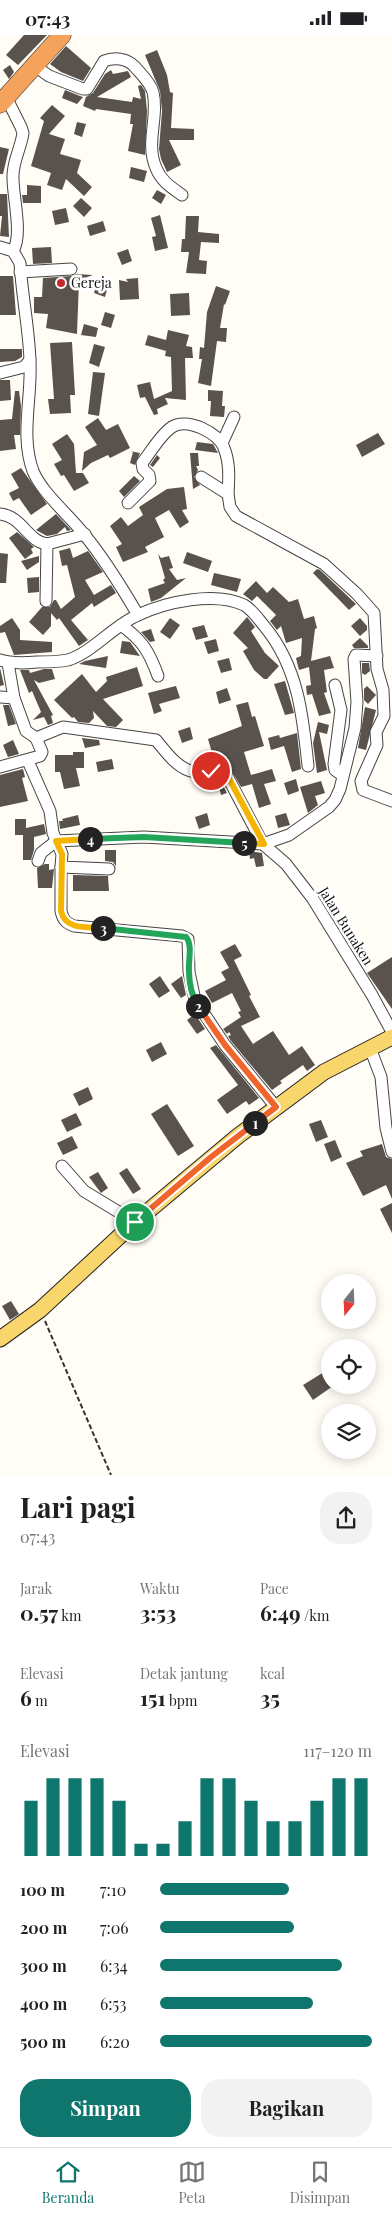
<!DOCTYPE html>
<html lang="id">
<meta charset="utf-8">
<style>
body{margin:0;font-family:"Playfair Display",serif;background:#f2f2f2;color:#202124;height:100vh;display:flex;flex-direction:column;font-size:19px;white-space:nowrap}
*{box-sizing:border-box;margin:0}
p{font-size:16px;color:#757577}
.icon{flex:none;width:28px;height:28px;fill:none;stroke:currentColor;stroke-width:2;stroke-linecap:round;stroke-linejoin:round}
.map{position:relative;height:1440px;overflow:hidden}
.details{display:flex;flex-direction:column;background:#fff;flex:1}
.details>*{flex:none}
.needle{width:32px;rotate:198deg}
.fabs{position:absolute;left:321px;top:1239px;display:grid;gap:10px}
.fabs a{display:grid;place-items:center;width:55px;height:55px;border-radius:50%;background:#fff;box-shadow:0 2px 12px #0003;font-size:25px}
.pin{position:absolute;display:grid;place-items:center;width:42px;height:42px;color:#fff;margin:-21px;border:2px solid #fff;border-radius:50%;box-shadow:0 1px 5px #0007}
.km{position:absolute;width:25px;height:25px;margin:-12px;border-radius:50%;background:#222;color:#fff;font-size:14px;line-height:25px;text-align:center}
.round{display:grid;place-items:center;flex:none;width:52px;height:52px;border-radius:20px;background:#f2f2f2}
.summary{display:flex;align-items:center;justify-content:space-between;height:85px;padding:0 20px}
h1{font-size:28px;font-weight:700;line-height:38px}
.stats{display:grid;grid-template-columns:repeat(3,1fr);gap:8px;height:85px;padding:5px 20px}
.stats div{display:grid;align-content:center}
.stats b{font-size:21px;font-weight:700}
.stats small{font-size:14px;font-weight:400}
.stats p{font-size:14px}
.chart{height:140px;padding:10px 20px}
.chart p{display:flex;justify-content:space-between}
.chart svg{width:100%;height:90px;margin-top:5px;stroke:#0f766e;stroke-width:6}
.action{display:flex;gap:10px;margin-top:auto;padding:10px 20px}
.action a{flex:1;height:58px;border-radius:20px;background:#0f766e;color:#fff;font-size:20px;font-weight:700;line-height:58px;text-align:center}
.action a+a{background:#f2f2f2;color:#202124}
ul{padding:0 20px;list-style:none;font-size:16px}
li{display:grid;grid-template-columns:80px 60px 1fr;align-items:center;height:38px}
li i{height:12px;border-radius:6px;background:#0f766e}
.status{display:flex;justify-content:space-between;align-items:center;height:35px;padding:0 25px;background:#fff;direction:ltr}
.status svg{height:14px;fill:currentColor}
.tab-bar{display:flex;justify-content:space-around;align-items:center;height:70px;border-top:1px solid #e0e0e0;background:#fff;font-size:14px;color:#757577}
.tab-bar a{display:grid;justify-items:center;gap:2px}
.tab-bar .current{color:#0f766e}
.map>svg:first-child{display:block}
</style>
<div class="status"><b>07:43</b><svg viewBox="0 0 49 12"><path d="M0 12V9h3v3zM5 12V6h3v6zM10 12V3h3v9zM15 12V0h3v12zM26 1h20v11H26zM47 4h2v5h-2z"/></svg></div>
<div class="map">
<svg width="392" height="1440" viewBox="0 0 392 1440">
<rect width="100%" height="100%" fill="#fffdf5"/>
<g fill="#5a524d">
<path d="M24 0H47L18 30 6 20Z"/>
<path d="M66 11 91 33 83 46 61 37 50 29Z"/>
<path d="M157 15 167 40 170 57 173 58 171 93 194 94V105H169L181 130 167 137 161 124 159 114 162 76 160 56 145 20Z"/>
<path d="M10 30 14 37 9 44 3 35Z"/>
<path d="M111 35 113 39 128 36 131 42 97 62 132 67 133 62 141 64 138 51 141 50 145 56 147 76 145 120 128 116 133 89H130L131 79 96 74 95 76 83 71 86 62 93 58 105 39Z"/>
<path d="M65 55 80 61 83 62 77 69 62 63Z"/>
<path d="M52 70 65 81 49 99 65 104 60 119 81 125 77 138 92 152 84 161 66 144 62 155 47 150 51 138 31 131 44 86 40 83Z"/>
<path d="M77 87 86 89 82 102 74 99Z"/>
<path d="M0 112 9 114 3 139H0Z"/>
<path d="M131 132 147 136 144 147 129 143Z"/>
<path d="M27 150 41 151V168H23L22 160H27Z"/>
<path d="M157 155 166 160 161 169 152 163Z"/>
<path d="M0 159H7L9 202 0 201 2 181H0Z"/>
<path d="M81 163 92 173 84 182 73 171Z"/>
<path d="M66 173 69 187 55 190 52 176Z"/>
<path d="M160 180 168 213 155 216 152 202 156 201 151 183Z"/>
<path d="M186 181H199L198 197 219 199V208L201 207 199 225 207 226 206 239 186 238 189 217H181L182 204H185Z"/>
<path d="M103 186 106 196 90 201 87 191Z"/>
<path d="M51 212 52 228 33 229 32 213Z"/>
<path d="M128 214 132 226 122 230 117 218Z"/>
<path d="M76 239 93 240 76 246H79L77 299 46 293 48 279 34 278V262H42L43 243 71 241Z"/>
<path d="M0 241H13L16 280H0Z"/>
<path d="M138 243 139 264 120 265 119 245 128 247 126 244Z"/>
<path d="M110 244 105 262 94 258 98 245Z"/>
<path d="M216 251 230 256 225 270 224 269 220 293H227L226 307 217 306 211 351 198 348 202 324H199L200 312 204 313 207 277Z"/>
<path d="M189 258 190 280 171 281 170 259Z"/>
<path d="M105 277 115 280 111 293 101 290Z"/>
<path d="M84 289 98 293 96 302 81 300Z"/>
<path d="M168 295 189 300 186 311 192 312 193 323H185L186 365 165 363 168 369 157 374 158 379 154 380 145 362 140 363 137 350 150 347 154 364 172 356 171 322 165 321 166 316 145 310 148 300 166 305Z"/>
<path d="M72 307 75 360H70L71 378 50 379 48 364H54L50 308Z"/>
<path d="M94 309 105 312 99 332 89 328Z"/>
<path d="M0 314H22V322L15 326 0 327Z"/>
<path d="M93 337 105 338 99 381 88 379Z"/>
<path d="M0 345H10L11 365 0 366Z"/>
<path d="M208 355 223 356 222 371H225L224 382 210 381 211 366H208Z"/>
<path d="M15 356H19L21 371 20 400H14L16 414 0 416V385L12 384Z"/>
<path d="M98 383 106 395 118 389 130 413 110 423 108 420 91 428 82 436 84 417 97 410 85 392Z"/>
<path d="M378 398 385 409 362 422 356 410Z"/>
<path d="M67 399 74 409 76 438H83L89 448 74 456 64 440 61 441 54 429 62 425 52 409Z"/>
<path d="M197 407 213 409 218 418 195 415Z"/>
<path d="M130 416 140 418 135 430 130 428 133 417Z"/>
<path d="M190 418H198L199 431H196L198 435 194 442 200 450 193 454Z"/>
<path d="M157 420 160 423 153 432 150 430Z"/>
<path d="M21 433 47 469 31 480 19 463 13 466 9 458 19 453 11 439Z"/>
<path d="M134 441 140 446 124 462 119 456Z"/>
<path d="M184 452 187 474 182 475 189 487 180 493 169 475 155 483 164 502 145 512 148 517 123 527 116 512 122 509 110 491 121 482 128 491 143 480 139 472 167 454Z"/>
<path d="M56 479 71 495 67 496 65 492 57 499 47 501 36 495Z"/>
<path d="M17 497 34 512 31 514 33 518 25 524 9 503Z"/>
<path d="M70 513 73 523 88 516 103 537 85 545 94 560 111 550 116 558 94 572 92 568 71 585 88 605 79 611 59 583 57 585 51 578V591L43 600 29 587 42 572H50L54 565H56L61 574 75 562 67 530 62 531 59 516Z"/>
<path d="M187 517 212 526 208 537 183 528Z"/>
<path d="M0 518 8 519 6 548H0Z"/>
<path d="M158 519 161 523 169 521 173 533 169 534 177 545 186 543 161 563 151 567 148 554 165 548 163 545 165 543Z"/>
<path d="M39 521V527L27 535 21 526Z"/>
<path d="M317 534 320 535 356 569 349 575 313 538Z"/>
<path d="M214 538 241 544 237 557 211 550Z"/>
<path d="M39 542V557L28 558 27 543Z"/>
<path d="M256 546 267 558 273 552 289 567 298 564 304 584 314 581 317 593 315 594 311 626 330 621 334 633 324 635 327 657 324 658 331 678 319 681 312 659 307 660 306 651 311 650 309 632 299 635 296 623 301 621 302 603 286 608 281 591 277 595 270 586 276 580 257 561 252 566 243 559Z"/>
<path d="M247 582 255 592 251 596 265 618 279 631 267 644H264L254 635 243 616 248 613 233 598Z"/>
<path d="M12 583 20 595V605L52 607V617L14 620 5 597 0 598V591Z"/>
<path d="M170 583 180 590 170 604 160 597Z"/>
<path d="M360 583 367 591V595L360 601 351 591Z"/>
<path d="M204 590 208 602 196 605 192 593Z"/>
<path d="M151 594 155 606 150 607 141 597Z"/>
<path d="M360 603 368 611V613H354L352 610Z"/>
<path d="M216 604 219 616 208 619 204 607Z"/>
<path d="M122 606 130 607 140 621 120 618Z"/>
<path d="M108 621 106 633 79 629 85 626Z"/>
<path d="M229 623 232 635 221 638 217 626Z"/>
<path d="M362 628H369L370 636 365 640 362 638Z"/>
<path d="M137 632 143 651 103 664 123 685 116 692 107 691 93 676 94 683 89 688 78 687 74 682 72 683 54 665 82 639 96 657 107 646 106 642Z"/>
<path d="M0 633 4 650 0 651Z"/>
<path d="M44 634H52L55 644 39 648 34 645 53 680 51 681 53 688 48 690 44 682 33 685 41 677 32 656 29 658 20 635H29L30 638Z"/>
<path d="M285 646 294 678 285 680 274 649Z"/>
<path d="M176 651 180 663 159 669 162 676 154 679 148 658Z"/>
<path d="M367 651 376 660 368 669 364 665V654Z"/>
<path d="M227 653 231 665 219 669 216 657Z"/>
<path d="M248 667 252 682 255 681 264 711 244 717 251 740 272 734 276 746 264 749 271 769 259 773 252 749 241 752 230 733 213 729 211 722 213 721 208 704 242 691 236 670Z"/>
<path d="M3 670H9L16 689 8 691Z"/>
<path d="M365 672 376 675 366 715 358 713Z"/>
<path d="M318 687 329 690 327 699 319 697 327 735 317 738 313 708Z"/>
<path d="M190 692 193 704 182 708 178 696Z"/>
<path d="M297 698 301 734 292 737 284 711 271 715 268 703 279 700 280 703Z"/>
<path d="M82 703 99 705 100 710 85 713Z"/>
<path d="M13 705 19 719 8 722 3 710Z"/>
<path d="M73 717H84V733H76L80 751 64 754 60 737H55V720H73Z"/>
<path d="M112 724 114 734 98 737 96 727Z"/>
<path d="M23 734 25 742 22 743 28 766 0 772V740Z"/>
<path d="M217 744 220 745 227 758 221 760Z"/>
<path d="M296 744 299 756 288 760 284 748Z"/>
<path d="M321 746 325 758 315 761 318 770 308 778 300 752Z"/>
<path d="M207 778 210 790 199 794 195 782Z"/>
<path d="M286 778 290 790 278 793 275 781Z"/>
<path d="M78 780 80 790 60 794 59 786H63L62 784Z"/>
<path d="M15 784H26V793L44 789 46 799 34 802V815L31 825H23V800H15Z"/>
<path d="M105 815H116V831L113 827 105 826Z"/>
<path d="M249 816 262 818 264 831 256 832 254 823 250 824Z"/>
<path d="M45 829H49V835L54 834 52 853H38L37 833Z"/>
<path d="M73 840 108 841 109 856H73Z"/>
<path d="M235 909 242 921 234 925 251 960 249 961 260 982 241 991 253 1009 273 996 289 1020 302 1011 315 1030 307 1036 303 1030 280 1046 282 1048 272 1055 231 1006 228 1001 231 1000 229 997 227 999 223 994 241 982 238 977 241 976 232 958 212 968 205 956 226 945 221 937 229 933 220 917Z"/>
<path d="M392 922V974L367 938Z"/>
<path d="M160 941 170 956 159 963 149 949Z"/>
<path d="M182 941 186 960 181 963 171 949Z"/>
<path d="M195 979 205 994 197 999 187 985Z"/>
<path d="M161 1007 167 1019 152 1027 146 1015Z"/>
<path d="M216 1010 259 1063 249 1070 246 1066 227 1079 217 1065 238 1050 210 1013Z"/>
<path d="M88 1052 93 1064 79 1071 73 1059Z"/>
<path d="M167 1069 194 1111 178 1121 151 1079Z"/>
<path d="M76 1078 82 1090 67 1097 61 1085Z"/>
<path d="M321 1085 328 1102 316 1107 309 1089Z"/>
<path d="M72 1101 78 1113 63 1120 57 1108Z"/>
<path d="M335 1105 342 1122 331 1127 324 1109Z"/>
<path d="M382 1109 386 1122 392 1124V1164L386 1150 363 1161 346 1128 363 1121 360 1116Z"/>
<path d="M127 1133 141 1154 133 1159 119 1138Z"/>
<path d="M98 1137 108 1153 101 1158 89 1142Z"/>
<path d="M392 1168V1198L380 1174Z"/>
<path d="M11 1266 19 1279 10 1285 2 1271Z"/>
<path d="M324 1337 330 1346V1350L333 1351 313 1365 303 1350Z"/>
</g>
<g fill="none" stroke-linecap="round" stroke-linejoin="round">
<g stroke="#444" stroke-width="13">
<g id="minor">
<path d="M35 31 49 41 83 54H87L104 26C114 22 127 23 135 32 141 39 150 47 153 57 159 82 145 108 156 133 161 146 171 152 182 160"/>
<path d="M7 64 21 92 23 98C21 113 12 128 13 143 13 163 23 200 13 216"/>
<path d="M0 212 13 216 20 228C22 261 29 294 30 326 32 363 20 401 33 436 42 458 68 479 83 498 104 523 121 551 138 580"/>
<path d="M20 237 71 234"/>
<path d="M0 338 24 332 30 325"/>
<path d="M222 408 234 382"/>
<path d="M201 442 228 459 230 472 236 481 324 529 357 559 374 578 377 634 383 655 384 681 376 697 377 710 361 746 363 755 392 766"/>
<path d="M128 468 150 446 149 440 143 434 142 428C151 417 160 400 172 392 187 382 219 398 224 413 230 428 229 443 228 459"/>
<path d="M0 479C22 481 28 507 47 509L85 499"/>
<path d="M46 566 47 509"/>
<path d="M121 590C142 605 149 616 158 641"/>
<path d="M0 625C12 629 25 628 37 627 47 627 58 627 68 625 93 617 113 591 138 580 166 567 215 556 244 570 253 575 259 585 265 592 298 632 303 681 308 731"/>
<path d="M8 628 14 663 26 696 36 703"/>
<path d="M335 650 341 675 334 729 335 735 342 740"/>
<path d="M0 662 14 663"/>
<path d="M36 703 63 692 156 705C166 717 178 735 195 737 206 739 217 733 226 739L263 809 286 829 313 864 372 960 392 997"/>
<path d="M28 726 50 776 53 798 62 819 61 832 109 834"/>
<path d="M0 732 40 721 42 717 36 703"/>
<path d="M38 826 41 818 56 806 144 802 263 809 289 800 329 772 335 765 340 754 355 693 357 667 354 624 356 620 377 621"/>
<path d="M61 832V876C63 885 66 888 74 891L182 901 188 904 189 937 195 965 225 1010 276 1072"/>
<path d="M370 1013 381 1042 386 1093 392 1117"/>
<path d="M62 1131 84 1156 135 1187"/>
</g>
</g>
<g stroke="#222" stroke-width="17">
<path id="major" d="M0 1304 40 1275 135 1187 238 1101 324 1037 392 1002"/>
</g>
<g stroke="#222" stroke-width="19">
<path id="highway" d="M0 69 62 0"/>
</g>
<path stroke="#333" stroke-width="2" stroke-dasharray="5 2.5" stroke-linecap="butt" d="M45 1286 111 1440"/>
<use href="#minor" stroke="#fff" stroke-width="11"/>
<use href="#major" stroke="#f9d66b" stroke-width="15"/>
<use href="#highway" stroke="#f5a25d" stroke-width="18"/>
</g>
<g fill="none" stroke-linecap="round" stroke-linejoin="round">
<g stroke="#fff" stroke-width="10">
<path id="split-1" d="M135 1187 211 1122 255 1088"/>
</g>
<g stroke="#fff" stroke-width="10">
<path id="split-2" d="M198 971 225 1010 276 1072 255 1088"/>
</g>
<g stroke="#fff" stroke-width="10">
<path id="split-3" d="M103 893 186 902C193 910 188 926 189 936 189 948 192 961 198 971"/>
</g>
<g stroke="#fff" stroke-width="10">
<path id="split-4" d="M90 804 56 806 62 819 61 876C65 895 87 892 103 893"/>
</g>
<g stroke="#fff" stroke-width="10">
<path id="split-5" d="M90 804 144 802 244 808"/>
</g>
<g stroke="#fff" stroke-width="10">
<path id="split-6" d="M211 736H222L226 738 264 809 244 808"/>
</g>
<use href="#split-1" stroke="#f0652b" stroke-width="6"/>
<use href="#split-2" stroke="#f0652b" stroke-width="6"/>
<use href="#split-3" stroke="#22a559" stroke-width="6"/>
<use href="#split-4" stroke="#f5b400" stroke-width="6"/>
<use href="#split-5" stroke="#22a559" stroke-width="6"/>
<use href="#split-6" stroke="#f5b400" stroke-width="6"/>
</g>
<circle fill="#c4262e" stroke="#fff" stroke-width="2" cx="61" cy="248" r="5"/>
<g text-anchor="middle" stroke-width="5" stroke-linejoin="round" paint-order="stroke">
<g font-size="14" fill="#111" stroke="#fff" text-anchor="start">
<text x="71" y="253">Gereja</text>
</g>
<g font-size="14" fill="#111" stroke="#fff">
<text transform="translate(346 891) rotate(58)" y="5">Jalan Bunaken</text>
</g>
</g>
</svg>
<div class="fabs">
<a><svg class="needle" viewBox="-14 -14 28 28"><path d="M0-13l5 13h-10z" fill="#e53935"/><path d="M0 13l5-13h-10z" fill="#757577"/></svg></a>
<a><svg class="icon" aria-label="locate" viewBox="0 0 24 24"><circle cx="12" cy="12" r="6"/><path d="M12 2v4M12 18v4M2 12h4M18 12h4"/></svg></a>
<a><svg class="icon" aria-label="layers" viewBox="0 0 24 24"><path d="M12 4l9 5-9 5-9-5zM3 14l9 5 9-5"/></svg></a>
</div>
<div class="pin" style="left:135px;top:1187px;background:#1e9e55"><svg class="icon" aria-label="arrive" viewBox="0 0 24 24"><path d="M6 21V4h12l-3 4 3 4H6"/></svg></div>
<div class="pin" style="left:211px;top:736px;background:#d93025"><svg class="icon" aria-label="check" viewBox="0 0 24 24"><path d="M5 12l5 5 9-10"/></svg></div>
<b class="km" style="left:255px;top:1088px">1</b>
<b class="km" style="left:198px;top:971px">2</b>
<b class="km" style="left:103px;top:893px">3</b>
<b class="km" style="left:90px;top:804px">4</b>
<b class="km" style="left:244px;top:808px">5</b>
</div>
<section class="details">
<div class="summary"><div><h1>Lari pagi</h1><p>07:43</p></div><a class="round"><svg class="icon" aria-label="share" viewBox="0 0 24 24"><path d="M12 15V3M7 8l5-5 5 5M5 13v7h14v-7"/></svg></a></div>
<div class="stats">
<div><p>Jarak</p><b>0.57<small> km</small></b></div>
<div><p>Waktu</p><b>3:53</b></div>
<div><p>Pace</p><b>6:49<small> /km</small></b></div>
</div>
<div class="stats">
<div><p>Elevasi</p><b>6<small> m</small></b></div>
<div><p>Detak jantung</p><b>151<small> bpm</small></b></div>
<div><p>kcal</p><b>35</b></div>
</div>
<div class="chart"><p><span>Elevasi</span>117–120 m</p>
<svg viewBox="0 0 160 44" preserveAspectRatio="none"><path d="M5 44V17M15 44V6M25 44V6M35 44V6M45 44V17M55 44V38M65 44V38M75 44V27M85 44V6M95 44V6M105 44V17M115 44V27M125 44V27M135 44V17M145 44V6M155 44V6"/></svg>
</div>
<ul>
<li><b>100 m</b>7:10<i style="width:61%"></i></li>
<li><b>200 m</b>7:06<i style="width:63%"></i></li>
<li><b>300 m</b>6:34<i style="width:86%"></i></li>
<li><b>400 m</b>6:53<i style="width:72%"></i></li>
<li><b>500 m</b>6:20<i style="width:100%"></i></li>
</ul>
<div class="action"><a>Simpan</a><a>Bagikan</a></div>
</section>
<nav class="tab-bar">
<a class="current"><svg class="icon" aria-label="home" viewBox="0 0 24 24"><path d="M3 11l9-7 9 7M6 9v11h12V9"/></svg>Beranda</a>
<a><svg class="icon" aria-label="map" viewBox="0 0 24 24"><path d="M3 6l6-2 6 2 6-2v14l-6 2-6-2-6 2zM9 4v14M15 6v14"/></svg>Peta</a>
<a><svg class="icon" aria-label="saved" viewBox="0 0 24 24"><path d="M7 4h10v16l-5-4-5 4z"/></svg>Disimpan</a>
</nav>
